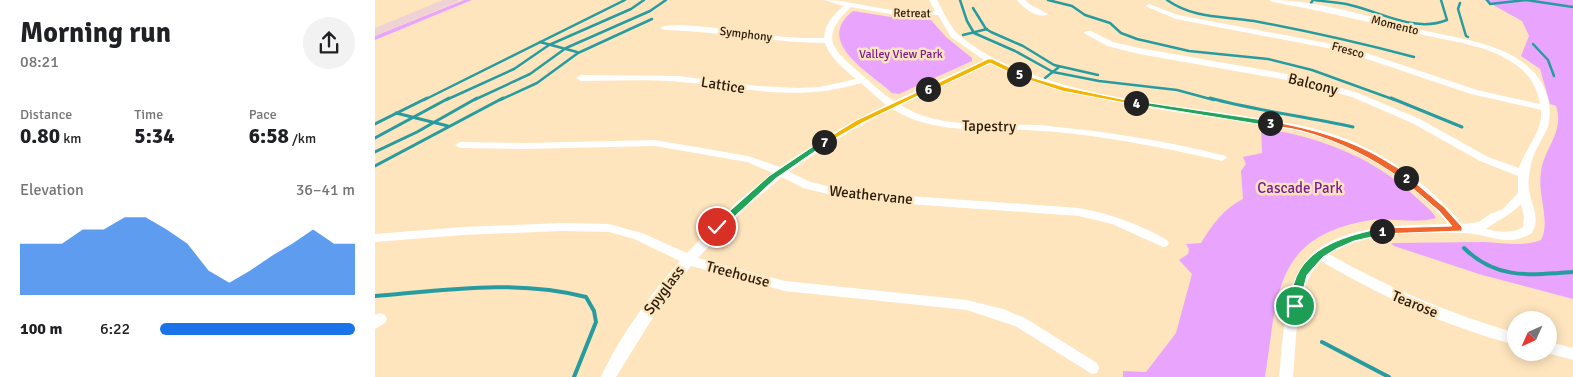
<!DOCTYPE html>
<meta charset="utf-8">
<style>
body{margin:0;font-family:Signika,sans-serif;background:#f2f2f2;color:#202124;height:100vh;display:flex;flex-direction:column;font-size:19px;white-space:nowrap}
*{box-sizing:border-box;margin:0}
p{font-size:16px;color:#757577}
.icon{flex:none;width:28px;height:28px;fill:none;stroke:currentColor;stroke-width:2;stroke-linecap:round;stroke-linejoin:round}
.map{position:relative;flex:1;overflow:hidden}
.side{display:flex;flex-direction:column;background:#fff;width:375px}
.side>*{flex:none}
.needle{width:32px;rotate:225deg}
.fabs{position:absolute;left:1132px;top:311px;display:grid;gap:10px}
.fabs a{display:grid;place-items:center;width:50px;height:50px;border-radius:50%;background:#fff;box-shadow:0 2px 12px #0003;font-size:25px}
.pin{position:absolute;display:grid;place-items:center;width:42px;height:42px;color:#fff;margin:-21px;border:2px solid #fff;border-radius:50%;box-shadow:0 1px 5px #0007}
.km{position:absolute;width:25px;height:25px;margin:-12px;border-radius:50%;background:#222;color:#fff;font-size:14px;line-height:25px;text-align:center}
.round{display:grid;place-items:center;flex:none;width:52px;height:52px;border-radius:26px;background:#f2f2f2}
.headline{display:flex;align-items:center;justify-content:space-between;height:85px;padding:0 20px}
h1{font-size:28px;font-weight:800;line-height:38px}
.stats{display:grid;grid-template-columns:repeat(3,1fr);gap:8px;height:85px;padding:5px 20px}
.stats div{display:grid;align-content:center}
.stats b{font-size:21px;font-weight:800}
.stats small{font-size:14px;font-weight:400}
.stats p{font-size:14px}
.chart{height:140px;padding:10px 20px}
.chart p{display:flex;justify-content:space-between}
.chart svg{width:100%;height:90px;margin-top:5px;fill:#1a73e8;opacity:.7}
ul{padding:0 20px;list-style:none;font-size:16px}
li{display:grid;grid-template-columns:80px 60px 1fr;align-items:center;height:38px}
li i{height:12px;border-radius:6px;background:#1a73e8}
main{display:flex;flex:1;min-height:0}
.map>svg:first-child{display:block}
</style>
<main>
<section class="side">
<div class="headline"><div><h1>Morning run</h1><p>08:21</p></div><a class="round"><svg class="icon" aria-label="share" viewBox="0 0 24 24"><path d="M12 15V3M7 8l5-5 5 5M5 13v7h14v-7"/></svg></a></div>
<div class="stats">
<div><p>Distance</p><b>0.80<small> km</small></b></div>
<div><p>Time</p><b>5:34</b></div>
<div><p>Pace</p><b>6:58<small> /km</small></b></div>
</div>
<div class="chart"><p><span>Elevation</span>36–41 m</p>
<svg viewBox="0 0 160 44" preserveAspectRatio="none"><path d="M0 44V19L10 19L20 19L30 12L40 12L50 6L60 6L70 12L80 19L90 32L100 38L110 32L120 25L130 19L140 12L150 19L160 19V44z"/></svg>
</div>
<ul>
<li><b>100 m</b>6:22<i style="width:100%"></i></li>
</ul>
</section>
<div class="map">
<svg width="1198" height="377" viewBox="0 0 1198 377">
<rect width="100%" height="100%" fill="#fee5be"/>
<g fill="#e9a5fe">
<path d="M89 0H97L0 40V36Z"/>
<path d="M1109 0H1198V299L1107 275 1019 246 1016 243C1047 243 1078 242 1109 242 1130 243 1146 247 1166 240 1176 222 1162 194 1166 172 1169 148 1190 131 1181 106L1175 104 1165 69 1146 56 1154 36 1147 21Z"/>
<path d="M478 11 529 19 556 20 571 37 597 58V61L524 94 517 93C496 73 438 42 478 11Z"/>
<path d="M886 128C945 137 999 157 1043 199 1049 205 1058 211 1061 218 1045 224 1014 218 996 220 897 236 903 296 890 377H748V371L771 372 801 333 817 274 804 260 813 254 814 249 811 244 826 243C837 225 849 208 868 199L866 171 871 164 868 157 887 153Z"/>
</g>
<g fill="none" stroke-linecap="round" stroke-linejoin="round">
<g stroke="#279ca0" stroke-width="2.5">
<path d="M585 0 592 21 599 33 640 51 678 72 724 81 802 90 839 100"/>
<path d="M673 0 697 6 710 15 735 23 746 33 762 39 814 51 893 59 937 70 1020 100"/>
<path d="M792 0C819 19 848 16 879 21 933 31 986 43 1039 57"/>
<path d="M940 0C951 2 963 2 975 5 1006 12 1040 33 1072 20L1066 0"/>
<path d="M1112 0 1115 4 1151 0 1198 7"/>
<path d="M936 3 938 0"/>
<path d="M1085 3 1083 9 1091 36 1093 37"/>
<path d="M598 8 611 29 616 32 648 46 679 65 723 75"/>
<path d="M588 35 612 29"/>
<path d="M165 42 202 52"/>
<path d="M1158 44 1173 60 1179 76"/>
<path d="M670 78 684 67"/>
<path d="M49 100 250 0"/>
<path d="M71 100 139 69 174 45 256 9 269 0"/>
<path d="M99 100 155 74 191 48 275 11 291 0"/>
<path d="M125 100 162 83 203 53 277 19"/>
</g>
<g stroke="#279ca0" stroke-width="3">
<path d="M835 98C882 111 930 116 978 127"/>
<path d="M1016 98 1087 127"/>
<path d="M21 113 73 126"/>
<path d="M0 124 52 98"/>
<path d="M0 138 74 98"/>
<path d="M0 152 42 132 102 98"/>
<path d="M0 166 128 98"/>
</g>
<g stroke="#279ca0" stroke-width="4">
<path d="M1089 248C1121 280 1156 275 1198 272"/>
<path d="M0 296C70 290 142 279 211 297L219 311 221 322 199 377"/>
<path d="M947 342 1014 377"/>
</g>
<g fill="#fff" fill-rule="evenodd">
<path d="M449 0C468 0 486 5 505 8 523 11 542 12 560 11L554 0H562C568 11 575 27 584 35 605 53 628 64 653 73 722 99 797 105 869 116 897 121 927 124 954 133 1007 150 1052 182 1087 224L1104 222 1115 214 1128 209 1143 193V176L1105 161 1037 123 977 97 923 82 764 54 732 46 709 33 710 31H716L738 42 764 48 924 76 983 93 1045 119 1113 157 1144 168C1150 148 1168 132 1166 110L1096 94 968 51 801 19 770 6 774 4 803 15 973 47 1102 90 1165 104C1162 89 1157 78 1145 68 1117 45 1078 42 1044 34 996 22 947 11 898 2L894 0C945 0 998 18 1047 30 1077 37 1111 41 1138 56 1154 65 1167 78 1172 95 1183 133 1159 139 1155 170 1154 176 1153 183 1154 189 1156 205 1166 218 1157 233 1130 249 1114 233 1087 233 1042 232 994 231 954 254 1014 288 1075 314 1141 333V345C1072 327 1007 297 946 261 919 287 922 342 918 377H904C907 348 908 318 916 290 935 222 1017 226 1073 224 1042 185 996 152 947 137 897 123 845 119 794 111 731 101 674 89 615 64L526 105C566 132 628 121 674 126 734 132 793 141 851 156L852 158 847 161C804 151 760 142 716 136 695 133 673 131 651 130 607 129 556 134 518 109 481 126 447 148 414 172L436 182 477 192 704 208C736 214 764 224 792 240L794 243 792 246 788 247 737 224 704 216 477 200 428 188 407 177 371 207 323 258 410 281 592 300 628 309 650 318 722 363 724 368 722 373 717 374 640 326 592 310 410 291 316 266 285 306 241 377H226C243 339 277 292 305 261L259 239 234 232 186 231 88 235 0 242V234L88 227 186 223 234 224 267 233 312 253 363 201 398 173 372 162 280 146 150 149 85 148 80 145 85 142 150 143 280 140 373 156 405 167C439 144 474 122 511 105L486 83C422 103 370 87 305 82 272 79 239 81 206 81L201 78 206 75 303 76 382 86 424 88 445 87 481 79C469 69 455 58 450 43 396 43 343 31 289 30L285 28C297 19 390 35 411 37 423 38 436 38 449 38 450 23 458 15 469 6ZM476 7 521 15H563L576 37 609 60 519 101C507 94 497 83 486 74 458 50 443 38 476 7ZM1146 204 1149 216 1148 227C1136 234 1124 232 1111 229 1123 220 1136 215 1146 204Z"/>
<path d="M642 0H650L654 4 673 14C664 20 648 8 642 0Z"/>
<path d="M5 313 10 315 12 319 10 323 0 329V315Z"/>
<path d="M1174 342 1198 348V360L1169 352H1174Z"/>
</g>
<path fill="#efd3d4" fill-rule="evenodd" d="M68 0H84L82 2 0 36V28Z"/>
</g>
<path fill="#22a559" stroke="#fff" d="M1007 228 1010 229V234L979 241 961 249 948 257 932 275 923 309H916L915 306C916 298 917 290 919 283 930 246 974 235 1007 228Z"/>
<path fill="#f0652b" stroke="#fff" d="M1031 175 1069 207 1087 227V231L1004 234V229L1007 228 1077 226 1064 211 1028 180 1027 178Z"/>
<path fill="#f0652b" stroke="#fff" d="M895 121C938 129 979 140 1016 164 1023 168 1030 172 1035 178L1028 180C997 158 964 141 927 131 916 128 904 127 892 125L891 123Z"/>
<path fill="#22a559" stroke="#fff" d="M761 101 895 121 899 123 895 126 759 104 758 103Z"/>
<path fill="#f5b400" stroke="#fff" d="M642 73 689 87 765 103 761 105 687 91 642 76Z"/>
<path fill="#f5b400" stroke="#fff" d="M613 59H617L648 74 642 76 615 63 556 91 550 89Z"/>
<path fill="#f5b400" stroke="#fff" d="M551 88 557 89 487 123 452 143 446 142 482 120Z"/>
<path fill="#22a559" stroke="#fff" d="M449 139 453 142 452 143 400 179 345 230H339V225L394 176Z"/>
<g text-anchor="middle" stroke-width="5" stroke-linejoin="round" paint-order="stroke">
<g font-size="12" fill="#271b08" stroke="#fee5be">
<text transform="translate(537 13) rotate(1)" y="4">Retreat</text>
<text transform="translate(1020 25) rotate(14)" y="4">Momento</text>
<text transform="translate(371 34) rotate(7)" y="4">Symphony</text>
<text transform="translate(973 50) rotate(15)" y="4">Fresco</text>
</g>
<g font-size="12" fill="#7d1996" stroke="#fee5be">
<text x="526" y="58">Valley View Park</text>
</g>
<g font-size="15" fill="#271b08" stroke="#fee5be">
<text transform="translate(938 84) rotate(14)" y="5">Balcony</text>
<text transform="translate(348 85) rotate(9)" y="5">Lattice</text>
<text transform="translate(614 126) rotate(1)" y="5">Tapestry</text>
<text transform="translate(496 195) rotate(6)" y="5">Weathervane</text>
<text transform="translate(363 274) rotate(15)" y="5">Treehouse</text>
<text transform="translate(289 290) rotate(-53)" y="5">Spyglass</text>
<text transform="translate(1040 304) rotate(22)" y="5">Tearose</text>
</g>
<g font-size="15" fill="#7d1996" stroke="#fee5be">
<text x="925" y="193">Cascade Park</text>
</g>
</g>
</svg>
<div class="fabs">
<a><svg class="needle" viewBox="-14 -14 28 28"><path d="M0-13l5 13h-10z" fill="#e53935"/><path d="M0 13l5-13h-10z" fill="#757577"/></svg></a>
</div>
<div class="pin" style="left:920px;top:306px;background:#1e9e55"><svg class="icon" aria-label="arrive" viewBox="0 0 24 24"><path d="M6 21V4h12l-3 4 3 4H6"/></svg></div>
<div class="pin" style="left:342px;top:227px;background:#d93025"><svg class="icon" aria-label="check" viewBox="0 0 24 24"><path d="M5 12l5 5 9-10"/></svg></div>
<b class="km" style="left:1007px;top:231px">1</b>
<b class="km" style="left:1031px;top:178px">2</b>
<b class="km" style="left:895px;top:123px">3</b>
<b class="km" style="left:761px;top:103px">4</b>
<b class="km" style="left:644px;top:74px">5</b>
<b class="km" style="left:553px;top:89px">6</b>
<b class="km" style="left:449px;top:142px">7</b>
</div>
</main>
